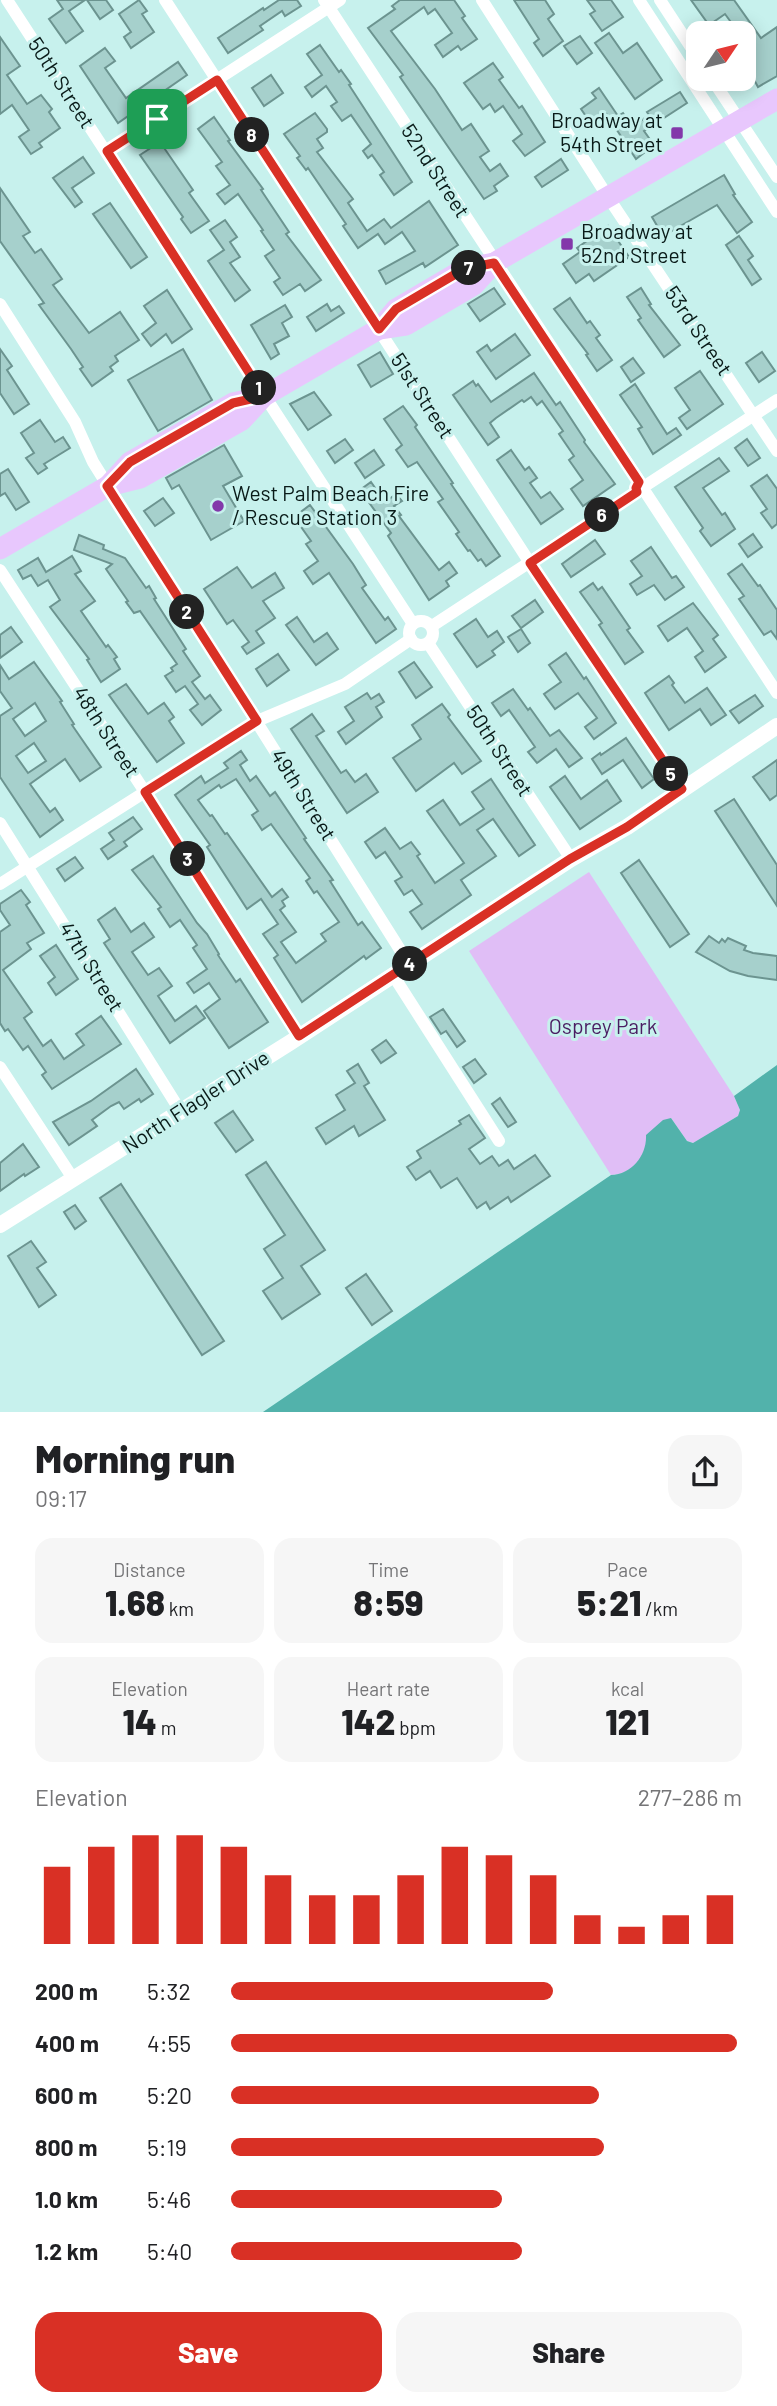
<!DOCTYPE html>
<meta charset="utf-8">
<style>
body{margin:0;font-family:Barlow,sans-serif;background:#f6f6f6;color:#202124;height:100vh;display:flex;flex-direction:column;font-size:26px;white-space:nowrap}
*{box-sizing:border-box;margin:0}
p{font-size:23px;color:#757577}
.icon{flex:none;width:38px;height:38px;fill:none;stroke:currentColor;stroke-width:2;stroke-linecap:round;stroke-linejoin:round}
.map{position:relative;height:1412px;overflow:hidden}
.drawer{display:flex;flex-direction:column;background:#fff;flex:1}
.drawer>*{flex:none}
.needle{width:46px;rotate:55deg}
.buttons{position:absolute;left:686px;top:21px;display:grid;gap:14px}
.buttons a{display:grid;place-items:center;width:70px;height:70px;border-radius:14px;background:#fff;box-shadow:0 4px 18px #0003;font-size:35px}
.pin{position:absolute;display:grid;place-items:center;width:60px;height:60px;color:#fff;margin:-30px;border-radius:14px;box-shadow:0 4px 10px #0006}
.km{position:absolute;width:35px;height:35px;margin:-18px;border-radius:50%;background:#222;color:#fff;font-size:19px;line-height:35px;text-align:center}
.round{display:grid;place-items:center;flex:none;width:74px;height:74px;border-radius:21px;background:#f6f6f6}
.head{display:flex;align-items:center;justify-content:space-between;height:119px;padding:0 35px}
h1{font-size:38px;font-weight:800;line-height:52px}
.stats{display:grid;grid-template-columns:repeat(3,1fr);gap:10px;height:119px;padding:7px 35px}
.stats div{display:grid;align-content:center;border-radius:18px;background:#f6f6f6;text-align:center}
.stats b{font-size:35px;font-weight:800}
.stats small{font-size:19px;font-weight:400}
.stats p{font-size:19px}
.chart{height:196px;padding:14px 35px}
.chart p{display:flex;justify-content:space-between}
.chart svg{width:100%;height:126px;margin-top:7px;stroke:#d93025;stroke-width:6}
.action{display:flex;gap:14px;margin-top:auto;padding:14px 35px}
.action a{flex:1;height:80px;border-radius:21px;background:#d93025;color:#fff;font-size:28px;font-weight:800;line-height:80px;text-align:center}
.action a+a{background:#f6f6f6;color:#202124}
ul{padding:0 35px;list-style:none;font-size:23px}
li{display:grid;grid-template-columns:112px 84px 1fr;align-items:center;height:52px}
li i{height:18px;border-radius:9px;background:#d93025}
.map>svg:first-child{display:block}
</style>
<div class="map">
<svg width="777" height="1412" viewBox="0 0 777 1412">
<rect width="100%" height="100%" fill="#c7f1ed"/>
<path fill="#e0bef6" d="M589 872 734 1096 740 1110 738 1116 694 1143 687 1141 671 1118C659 1140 641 1174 611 1175L469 951Z"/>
<path fill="#52b2ab" d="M777 1065V1412H263L611 1175C632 1174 647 1155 646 1135L663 1120 671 1118 687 1141 693 1143 738 1116 740 1110 734 1096Z"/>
<g fill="#a6d0cc" stroke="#6c9490" stroke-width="2" fill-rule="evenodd">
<path d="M57 0H85L69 11 83 31 66 43 49 19 63 9Z"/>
<path d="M87 0H106L113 10 100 19Z"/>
<path d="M139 0 147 11 142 14 154 32 131 48 124 37 131 32 119 14Z"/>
<path d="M279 0H297L301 6 285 16 282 11 260 26 263 30 228 53 218 38 263 8 264 10Z"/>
<path d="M400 0H454L465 16 462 18 477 39 461 50 458 46 443 57 435 45 452 33 435 9 428 14 424 7 391 31 435 89 462 130 471 124 489 151 480 157 490 171 500 164 508 176 494 186 497 191 484 199 400 77 403 75 368 28 395 9 392 6Z"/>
<path d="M514 0H545L554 14 548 19 563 41 543 56 534 43 539 39Z"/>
<path d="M587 0H611L623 17 602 31 590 14 595 11Z"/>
<path d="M691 0H734L761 38 777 27V76L758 87 744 61V33H739L725 14 709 25Z"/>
<path d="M609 33 623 53 637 43 662 80 635 99 595 43Z"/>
<path d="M580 36 592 53 577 64 564 46Z"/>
<path d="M0 37 20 66 7 75 27 104 41 95 52 109 49 112 60 128 39 143 42 147 31 154 19 137 29 130 12 105 0 114Z"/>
<path d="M320 45 339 72 341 70 351 84 349 85 412 182 394 195 380 175 384 172 372 155 368 158 363 151 371 144 351 115 342 121 331 106 337 102 326 86 312 97 305 87 322 75 307 54Z"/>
<path d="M105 48 115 61 105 68 126 98 178 62 187 75 118 123 80 66Z"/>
<path d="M493 63 503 77 499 80 519 108 522 106 545 142 525 156 513 141 522 134 503 106 495 112 490 104 483 109 464 83Z"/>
<path d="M271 75 283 93 264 106 252 88Z"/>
<path d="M599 88 618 116 623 113 632 127 649 115 647 112 680 92 687 103 644 131 654 145 636 159 605 112 590 122 581 109 596 98 592 93Z"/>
<path d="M315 113 327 129V132L317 139 323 148 317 152 353 199 348 203 367 231 384 219 391 228 429 201 458 245 425 267 423 263 386 284 379 271 415 251 402 232 385 244 378 234 358 248 343 226 346 224 308 168 306 170 297 158 300 156 284 134Z"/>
<path d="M214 117 230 140 228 141 263 189 261 190 289 232 286 234 321 280 305 291 300 284 283 295 274 282 280 278 265 256 274 250 261 231 263 230 238 194 225 204 217 194 230 185 216 166 222 162 198 129Z"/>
<path d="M160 142 193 190 189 193 209 221 191 233 181 219 183 217 140 155Z"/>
<path d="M83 157 94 173 72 188 82 202 75 207 53 178Z"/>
<path d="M561 159 568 170 542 187 535 177Z"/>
<path d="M724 175 735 194 733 195 752 222 737 233 717 205 663 236 652 217Z"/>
<path d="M0 188 30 232 23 236 35 253 41 249 62 279 53 285 89 333 120 312 139 340 115 356 118 361 110 367 113 371 92 386 80 369 83 367 71 349 39 305 44 303 0 241Z"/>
<path d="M110 203 147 257 131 268 93 214Z"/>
<path d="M225 220 237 237 230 242 240 257 230 263 250 290 235 301 208 261 224 250 210 230Z"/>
<path d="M608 226 629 257 594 281 589 274 576 283 563 264 580 252 577 248Z"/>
<path d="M739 236 753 256 748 260 761 279 752 285 726 245Z"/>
<path d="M494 288 505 304 480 321 468 304Z"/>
<path d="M641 288 651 304 649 305 680 345 664 357 638 320 641 318 627 297Z"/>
<path d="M167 290 192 329 172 343 166 334 151 346 142 334 156 323 144 306Z"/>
<path d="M570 298 587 323 590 321 600 335 596 338 612 360 597 371 586 355 588 354 554 309Z"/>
<path d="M327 304 331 311 339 306 344 313 316 331 307 317Z"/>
<path d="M285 305 292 317 282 323 289 336 274 344 279 354 271 359 251 325Z"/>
<path d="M515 334 530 355 496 379 477 352 487 345 491 351Z"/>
<path d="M0 349 12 366 7 370 29 404 14 414 0 393Z"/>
<path d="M183 349 212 400 158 431 128 380Z"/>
<path d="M380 352 393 374 371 387 358 365Z"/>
<path d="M762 352 775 371 759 382 746 363Z"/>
<path d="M633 358 644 373 631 382 621 367Z"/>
<path d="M700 371 723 404 687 429 679 418 690 410 675 388Z"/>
<path d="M534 373 556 405 560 402 585 440 584 442 615 484 583 506 571 489 583 480 569 460 574 456 559 434 563 431 542 401 537 405 531 397 524 402 522 400 496 418 490 423 499 437 488 445 453 395 473 381 476 386 478 384 491 402Z"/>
<path d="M635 384 667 434 676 428 681 435 653 454 638 429 642 427 620 395Z"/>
<path d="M314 392 331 415 308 430 290 404Z"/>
<path d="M403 406 417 425 415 427 453 483 451 484 500 556 486 566 481 559 478 561 470 550 468 551 456 534 459 532 438 502 443 499 417 462 408 467 396 450 402 445 384 419Z"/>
<path d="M40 420 55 442 63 437 70 448 44 464 47 468 38 474 26 458 34 453 21 433Z"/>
<path d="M345 439 353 450 335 463 327 451Z"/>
<path d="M747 439 760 458 748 466 735 448Z"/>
<path d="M224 445 242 476 223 486 244 521 211 540 179 485 172 489 166 478Z"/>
<path d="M374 450 384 465 365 478 355 463Z"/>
<path d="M511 450 525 470 529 467 537 478 530 483 541 498 550 492 563 509 541 524 497 460Z"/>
<path d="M719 458 729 471 703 488 722 515 725 513 735 529 711 546 700 531 703 528 675 487Z"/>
<path d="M8 469 29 502 16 510 5 493 0 496V474Z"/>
<path d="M767 475 777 489V524L772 528 761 513 767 509 751 486Z"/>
<path d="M371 482 385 502 396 494 402 501 394 506 401 515 399 516 439 570 449 562 457 573 446 581 449 586 429 600 388 536 391 533 360 490Z"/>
<path d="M163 498 174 513 155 526 144 511Z"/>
<path d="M310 505 353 564 366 585 362 588 385 620 388 617 396 629 376 643 329 573 313 584 304 571 318 561 306 544 311 541 294 517Z"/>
<path d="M753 534 762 547 748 557 739 544Z"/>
<path d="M79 535 104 545 103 549 125 558 146 588 149 586 156 598 154 599 186 649 183 651 200 676 192 682 205 699 210 695 221 710 202 725 190 710 198 704 185 686 176 692 165 676 173 671 171 668 177 664 140 611 134 613 126 602 128 601 106 569 112 564 74 550Z"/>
<path d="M595 540 605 554 571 577 562 564Z"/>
<path d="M651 547 672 578 676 576 684 587 665 600 654 585 637 595 630 584 642 576 631 561Z"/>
<path d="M72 556 81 571 75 574 95 601 81 611 106 647 108 645 117 657 114 659 120 669 101 682 87 660 89 659 50 607 60 600 48 580 38 586 31 575 23 579 18 570 38 558 46 572Z"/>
<path d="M742 564 758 586 760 585 777 610V639L771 631 764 635 739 599 744 596 728 574Z"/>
<path d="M237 567 252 588 275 573 284 588 263 601 275 618 256 631 264 643 247 654 242 647 249 642 233 620 227 624 204 589Z"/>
<path d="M593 583 598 590 602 587 630 628 627 630 643 652 625 664 599 625 602 623 580 592Z"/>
<path d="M535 600 543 612 521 628 512 616Z"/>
<path d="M693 603 718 635 713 639 726 657 705 672 695 657 703 651 687 628 668 641 658 626Z"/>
<path d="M297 617 314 642 327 633 338 649 316 665 286 625Z"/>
<path d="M476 619 488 637 497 631 504 642 492 651 495 655 477 667 454 634Z"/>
<path d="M11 627 22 642 0 658V635Z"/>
<path d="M521 629 530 643 518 652 508 637Z"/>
<path d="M566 653 584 679 586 677 616 723 594 739 585 727 597 718 578 693 555 709 544 694 561 682 549 665Z"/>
<path d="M278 654 289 670 267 686 256 669Z"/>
<path d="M34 662 62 701 60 702 74 724 72 725 101 767 80 781 65 759 30 784 50 812 55 808 63 820 40 837 0 777V716L12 708 0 691V665L9 679ZM35 703 46 721 25 736 13 719ZM34 743 46 761 28 773 16 756Z"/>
<path d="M414 662 432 687 416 698 399 672Z"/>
<path d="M669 676 674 683 672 685 685 703 707 688 726 715 711 725 700 709 669 730 645 693Z"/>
<path d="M126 684 148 714 164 703 174 717 169 721 184 743 157 762 109 695Z"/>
<path d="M513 689 528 710 530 708 550 736 559 730 582 758 569 767 556 749 537 763 528 752 535 747 509 710 501 716 492 703Z"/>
<path d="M367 693 371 699 379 694 384 702 376 707 382 717 346 744 338 732 354 721 345 707Z"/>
<path d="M755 695 763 706 739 723 730 711Z"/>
<path d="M442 704 450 715 448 717 481 761 462 774 454 763 416 791 393 758 421 739 412 725Z"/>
<path d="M312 714 324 731 316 736 341 773 346 770 355 782 366 774 378 792 347 813 291 729Z"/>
<path d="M626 738 654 779 642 788 623 760 602 774 592 759 600 753 601 755Z"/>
<path d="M241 751 247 760 240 765 250 781 256 776 270 796 275 792 306 838 304 839 333 880 330 881 358 925 362 922 381 948 366 959 364 956 302 1002 274 958 278 955 263 934 278 924 261 899 247 909 207 847 210 845 175 795 201 776 205 783 228 768 224 763ZM236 779 258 811 252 815 262 830 271 824 310 878 306 881 314 893 317 891 339 922 321 934 326 941 296 963 281 942 296 932 280 910 285 906 282 901 288 897 282 889 272 897 227 833 225 834 212 815 210 816 198 800 219 785 221 788Z"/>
<path d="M777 760V795L770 800 753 777Z"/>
<path d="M565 776 581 799 607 780 621 801 580 829 550 787Z"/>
<path d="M491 779 535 845 519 856 493 819 477 830 496 856 461 880 471 895 422 929 410 912 422 904 412 890 404 895 395 881 402 877 385 852 376 858 365 842 385 828 400 849 411 842 420 854 417 856 435 883 464 863 427 811 443 800 460 825 484 809 472 792Z"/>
<path d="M734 799 777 865V906L715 811Z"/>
<path d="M133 817 142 829 124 842 127 846 108 859 101 849 114 840 109 833Z"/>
<path d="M153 856 197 923 207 934 219 954 218 955 236 982 240 979 268 1022 229 1048 204 1011 220 999 209 983 194 993 187 983 207 969 193 948 197 945 180 920 170 927 158 909 161 907 132 870Z"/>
<path d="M75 857 83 868 65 881 57 869Z"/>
<path d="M639 860 689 934 670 947 621 873Z"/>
<path d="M21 890 30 902 26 905 44 933 27 943 31 949 3 970 32 1012 24 1018 43 1046 51 1040 64 1059 84 1045 76 1034 101 1016 121 1044 52 1089 42 1075 46 1072 28 1046 23 1050 8 1029 5 1031 0 1023V932L10 925 0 910V904Z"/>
<path d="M115 908 131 932 144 923 154 937 132 952 148 975 159 968 172 986 158 996 175 1021 196 1006 205 1018 170 1043 104 943 110 939 98 920Z"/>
<path d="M709 936 719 943 722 939 725 942 728 938 746 946 744 950 753 953 777 956V980L748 976 730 971 696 952Z"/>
<path d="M56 945 78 979 56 995 48 983 55 977 40 956Z"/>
<path d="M443 1009 465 1041 457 1047 446 1031 441 1034 430 1017Z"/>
<path d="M386 1040 396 1053 381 1063 372 1050Z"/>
<path d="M475 1059 486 1074 474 1083 463 1067Z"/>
<path d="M358 1064 369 1083 364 1086 385 1120 359 1136 354 1126 326 1144 316 1128 345 1110 336 1095 355 1083 347 1071Z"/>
<path d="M136 1069 153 1094 141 1102 139 1099 124 1109 119 1102 111 1106 92 1120 97 1126 69 1145 53 1122 91 1101Z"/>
<path d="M500 1098 516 1122 508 1127 492 1104Z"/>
<path d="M233 1111 253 1140 236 1152 215 1123Z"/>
<path d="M469 1115 485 1138 469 1149 480 1164 492 1156 499 1166 508 1160 514 1169 535 1155 550 1176 511 1202 508 1197 490 1209 486 1202 477 1208 457 1178 441 1188 430 1171 416 1180 407 1167 421 1158 417 1151 461 1124 459 1121Z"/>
<path d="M23 1144 39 1167 25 1176 24 1174 0 1191V1163Z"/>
<path d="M266 1162 325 1250 301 1266 320 1294 282 1319 263 1291 283 1278 264 1249 285 1235 246 1175Z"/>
<path d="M121 1184 224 1341 202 1355 100 1198Z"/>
<path d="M75 1205 86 1221 75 1229 64 1212Z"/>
<path d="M31 1241 46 1262 37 1268 56 1295 39 1307 8 1256Z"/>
<path d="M366 1274 392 1311 372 1325 346 1288Z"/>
</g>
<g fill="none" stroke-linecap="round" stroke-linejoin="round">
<g stroke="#fff" stroke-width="12">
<path d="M7 0 413 624"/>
<path d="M165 0 530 563 682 789"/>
<path d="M324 0 640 482"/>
<path d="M482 0 608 197 777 451"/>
<path d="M639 0 777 212"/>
<path d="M660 0 698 58"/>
<path d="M712 79 777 177"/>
<path d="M107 151 340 0"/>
<path d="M0 304 75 422 93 462 108 486 409 964"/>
<path d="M648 484 777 400"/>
<path d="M646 493 777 693"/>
<path d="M0 570 145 792 299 1036"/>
<circle cx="421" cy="633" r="12"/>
<path d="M432 626 637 492"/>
<path d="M428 643 571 859"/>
<path d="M0 823 181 1112"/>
<path d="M0 884 257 721 345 684 411 639"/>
<path d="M393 975 499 1141"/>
<path d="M0 1067 74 1180"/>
</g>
<path stroke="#fff" stroke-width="16" d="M0 1225 291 1042 571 859 627 827 777 726"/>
<g stroke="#e8c7fd" stroke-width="21">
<path d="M379 329 406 325 474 285 494 263 777 99"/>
<path d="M108 486 140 478 242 420 264 396 379 329 396 309 464 269 494 263"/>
<path d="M0 549 108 486 130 462 233 403 264 396"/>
</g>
</g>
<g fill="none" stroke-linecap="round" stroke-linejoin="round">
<g stroke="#fff" stroke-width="14">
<path id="route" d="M217 80 379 329 396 309 464 269 494 263 639 482 636 488 637 492 530 563 682 789 627 827 570 859 299 1036 145 792 257 721 107 486 130 462 233 403 264 396 107 151Z"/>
</g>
<use href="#route" stroke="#d93025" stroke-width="9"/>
</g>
<g fill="#8338aa" stroke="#c7f1ed" stroke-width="2.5">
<rect x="670" y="126" width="14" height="14" rx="3.5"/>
<rect x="560" y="237" width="14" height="14" rx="3.5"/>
<circle cx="218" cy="506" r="7"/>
</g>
<g text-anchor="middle" stroke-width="6" stroke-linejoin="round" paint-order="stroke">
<g font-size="21" fill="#091a18" stroke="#c7f1ed">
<text transform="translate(61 83) rotate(57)" y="7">50th Street</text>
<text transform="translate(435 171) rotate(57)" y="7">52nd Street</text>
<text transform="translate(698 331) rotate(56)" y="7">53rd Street</text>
<text transform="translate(422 396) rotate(57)" y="7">51st Street</text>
<text transform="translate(106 732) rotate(57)" y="7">48th Street</text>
<text transform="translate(499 751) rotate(57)" y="7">50th Street</text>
<text transform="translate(303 795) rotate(58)" y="7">49th Street</text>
<text transform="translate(91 967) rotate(58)" y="7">47th Street</text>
<text transform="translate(196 1102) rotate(-33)" y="7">North Flagler Drive</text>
</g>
<g font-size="21" fill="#091a18" stroke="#c7f1ed" text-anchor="start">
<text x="663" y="128" text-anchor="end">Broadway at<tspan x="663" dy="24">54th Street</tspan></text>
<text x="581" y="239">Broadway at<tspan x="581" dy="24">52nd Street</tspan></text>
<text x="232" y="501">West Palm Beach Fire<tspan x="232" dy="24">/ Rescue Station 3</tspan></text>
</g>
<g font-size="21" fill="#4a1d62" stroke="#c7f1ed">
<text x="603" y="1034">Osprey Park</text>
</g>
</g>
</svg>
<div class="buttons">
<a><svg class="needle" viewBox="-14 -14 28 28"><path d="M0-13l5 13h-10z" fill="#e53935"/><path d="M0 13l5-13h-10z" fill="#757577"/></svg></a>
</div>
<div class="pin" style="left:157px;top:119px;background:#1e9e55"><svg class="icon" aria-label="arrive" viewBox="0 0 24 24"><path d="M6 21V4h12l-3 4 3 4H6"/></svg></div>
<b class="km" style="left:259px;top:388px">1</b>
<b class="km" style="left:187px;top:612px">2</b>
<b class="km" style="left:188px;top:859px">3</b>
<b class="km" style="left:410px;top:964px">4</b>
<b class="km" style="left:671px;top:774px">5</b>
<b class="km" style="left:602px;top:515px">6</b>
<b class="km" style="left:469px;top:268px">7</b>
<b class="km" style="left:252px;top:135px">8</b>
</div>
<section class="drawer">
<div class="head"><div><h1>Morning run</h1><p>09:17</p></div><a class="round"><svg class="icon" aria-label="share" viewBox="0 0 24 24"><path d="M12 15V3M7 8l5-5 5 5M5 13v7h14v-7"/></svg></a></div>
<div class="stats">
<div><p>Distance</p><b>1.68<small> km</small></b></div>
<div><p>Time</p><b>8:59</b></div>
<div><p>Pace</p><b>5:21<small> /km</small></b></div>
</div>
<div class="stats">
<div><p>Elevation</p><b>14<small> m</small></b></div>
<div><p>Heart rate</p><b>142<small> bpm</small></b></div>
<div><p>kcal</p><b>121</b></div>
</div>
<div class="chart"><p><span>Elevation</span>277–286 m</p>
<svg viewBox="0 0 160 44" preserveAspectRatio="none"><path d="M5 44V17M15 44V10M25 44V6M35 44V6M45 44V10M55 44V20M65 44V27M75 44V27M85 44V20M95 44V10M105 44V13M115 44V20M125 44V34M135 44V38M145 44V34M155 44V27"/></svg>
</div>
<ul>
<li><b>200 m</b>5:32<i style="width:63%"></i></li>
<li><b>400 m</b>4:55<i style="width:99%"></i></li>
<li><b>600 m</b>5:20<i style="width:72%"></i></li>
<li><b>800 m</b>5:19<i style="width:73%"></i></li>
<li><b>1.0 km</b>5:46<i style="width:53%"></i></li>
<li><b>1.2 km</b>5:40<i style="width:57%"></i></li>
</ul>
<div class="action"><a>Save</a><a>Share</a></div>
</section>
